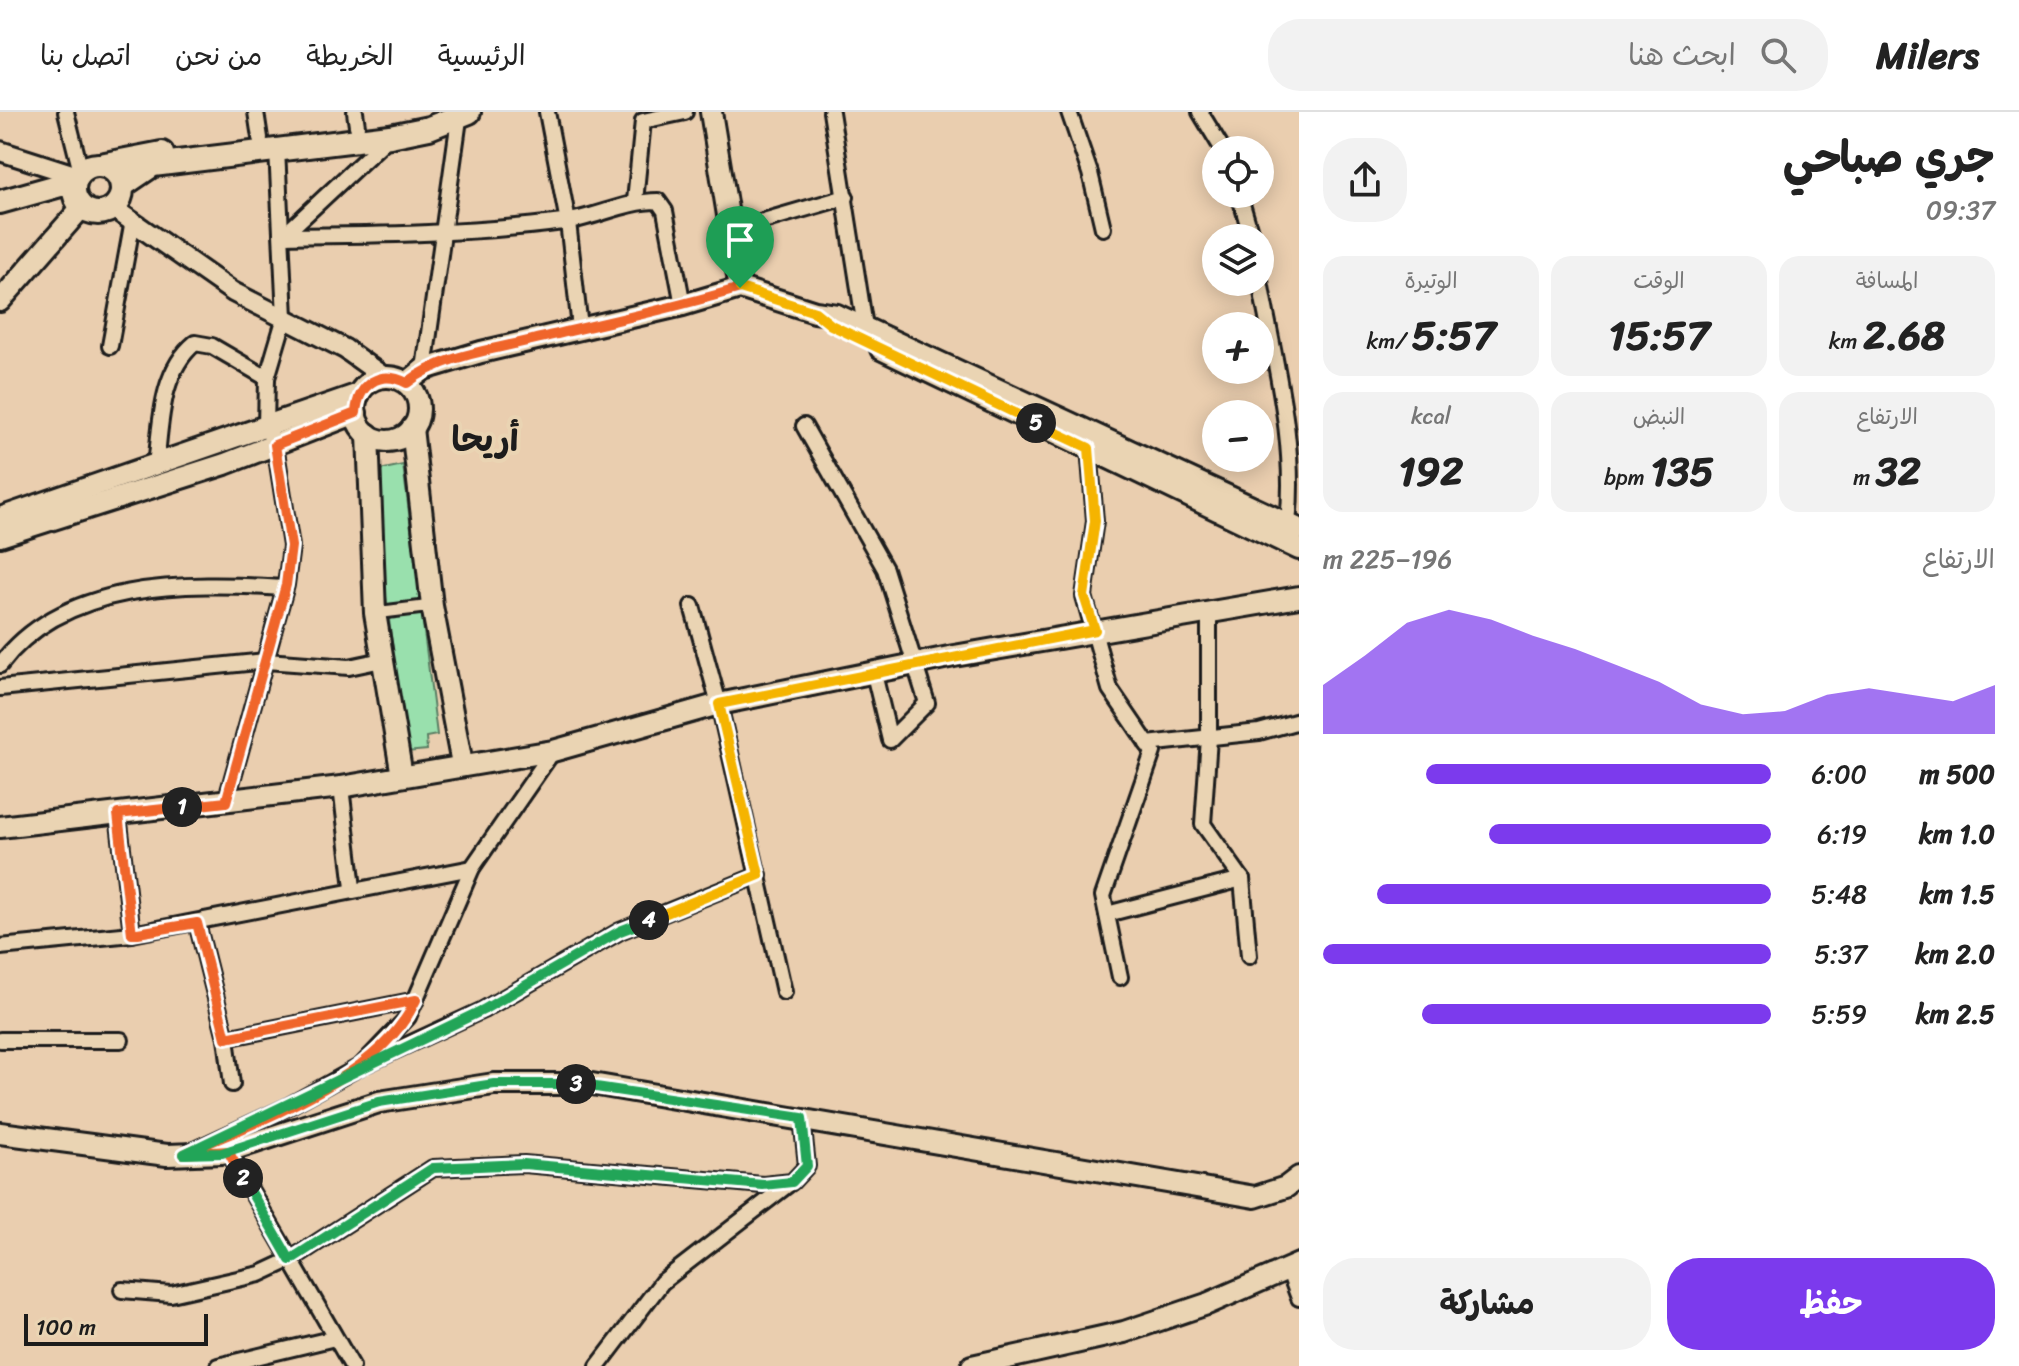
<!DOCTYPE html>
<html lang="ar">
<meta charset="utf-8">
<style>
body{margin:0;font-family:Sriracha,"Playpen Sans Arabic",sans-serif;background:#f2f2f2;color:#222;direction:rtl;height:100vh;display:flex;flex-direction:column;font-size:30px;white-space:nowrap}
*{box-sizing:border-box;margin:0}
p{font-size:26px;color:#767676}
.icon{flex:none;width:44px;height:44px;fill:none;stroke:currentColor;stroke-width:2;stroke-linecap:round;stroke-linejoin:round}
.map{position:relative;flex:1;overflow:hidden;direction:ltr}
.panel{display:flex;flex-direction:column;background:#fff;width:720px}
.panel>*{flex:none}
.tools{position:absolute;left:1202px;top:24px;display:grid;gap:16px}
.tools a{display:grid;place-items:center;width:72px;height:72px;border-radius:50%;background:#fff;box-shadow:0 4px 20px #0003;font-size:40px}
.scale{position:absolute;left:24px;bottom:20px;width:184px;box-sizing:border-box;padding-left:8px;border:4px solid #1c1c1c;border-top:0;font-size:22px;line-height:28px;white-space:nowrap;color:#1c1c1c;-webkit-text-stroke:6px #ead4b3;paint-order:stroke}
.pin{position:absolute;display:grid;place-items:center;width:68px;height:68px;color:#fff;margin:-82px -34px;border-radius:50% 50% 50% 0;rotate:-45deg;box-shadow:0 0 8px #0007}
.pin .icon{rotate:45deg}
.km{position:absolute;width:40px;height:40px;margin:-20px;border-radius:50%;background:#222;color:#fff;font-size:22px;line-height:40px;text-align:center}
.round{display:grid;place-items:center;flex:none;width:84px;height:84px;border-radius:32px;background:#f2f2f2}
.head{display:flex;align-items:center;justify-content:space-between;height:136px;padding:0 24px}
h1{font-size:44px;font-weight:700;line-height:60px}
.stats{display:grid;grid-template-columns:repeat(3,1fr);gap:12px;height:136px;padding:8px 24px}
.stats div{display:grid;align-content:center;border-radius:20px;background:#f2f2f2;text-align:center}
.stats b{font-size:40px;font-weight:700}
.stats small{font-size:22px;font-weight:400}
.stats p{font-size:22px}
.chart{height:224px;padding:16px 24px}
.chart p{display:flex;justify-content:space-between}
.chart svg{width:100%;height:144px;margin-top:8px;fill:#7c3aed;opacity:.7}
.primary-button{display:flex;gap:16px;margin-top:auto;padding:16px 24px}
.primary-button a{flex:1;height:92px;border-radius:32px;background:#7c3aed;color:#fff;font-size:32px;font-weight:700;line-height:92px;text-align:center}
.primary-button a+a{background:#f2f2f2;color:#222}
ul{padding:0 24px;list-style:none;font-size:26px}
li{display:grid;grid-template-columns:128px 96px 1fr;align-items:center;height:60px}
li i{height:20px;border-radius:10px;background:#7c3aed}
header{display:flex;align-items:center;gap:48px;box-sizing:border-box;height:112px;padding:0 40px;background:#fff;border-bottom:2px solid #e0e0e0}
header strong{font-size:38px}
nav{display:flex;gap:44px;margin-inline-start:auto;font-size:28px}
.search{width:560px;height:72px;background:#f2f2f2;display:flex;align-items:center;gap:20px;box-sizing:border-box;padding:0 28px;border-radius:32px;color:#767676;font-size:30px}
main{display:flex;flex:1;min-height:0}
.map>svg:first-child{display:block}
</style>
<header>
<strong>Milers</strong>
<div class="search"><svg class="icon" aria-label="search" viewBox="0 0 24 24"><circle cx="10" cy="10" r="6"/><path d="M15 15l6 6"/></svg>ابحث هنا</div>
<nav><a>الرئيسية</a><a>الخريطة</a><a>من نحن</a><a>اتصل بنا</a></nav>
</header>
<main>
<section class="panel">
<div class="head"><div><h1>جري صباحي</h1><p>09:37</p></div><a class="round"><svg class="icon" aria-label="share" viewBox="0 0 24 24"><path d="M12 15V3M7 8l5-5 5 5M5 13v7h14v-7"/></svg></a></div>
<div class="stats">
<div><p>المسافة</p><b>2.68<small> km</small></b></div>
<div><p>الوقت</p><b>15:57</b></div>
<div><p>الوتيرة</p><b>5:57<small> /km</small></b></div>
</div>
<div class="stats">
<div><p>الارتفاع</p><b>32<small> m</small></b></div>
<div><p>النبض</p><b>135<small> bpm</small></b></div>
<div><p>kcal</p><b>192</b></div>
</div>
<div class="chart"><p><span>الارتفاع</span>196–225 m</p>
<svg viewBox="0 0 160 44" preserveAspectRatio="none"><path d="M0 44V29L10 20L20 10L30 6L40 9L50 14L60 18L70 23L80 28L90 35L100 38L110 37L120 32L130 30L140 32L150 34L160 29V44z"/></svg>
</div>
<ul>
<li><b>500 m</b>6:00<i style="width:77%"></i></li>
<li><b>1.0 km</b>6:19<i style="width:63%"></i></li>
<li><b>1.5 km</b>5:48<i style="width:88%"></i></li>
<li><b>2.0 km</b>5:37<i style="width:100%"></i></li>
<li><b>2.5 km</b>5:59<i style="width:78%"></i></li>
</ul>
<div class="primary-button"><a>حفظ</a><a>مشاركة</a></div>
</section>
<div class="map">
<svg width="1299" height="1254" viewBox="0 0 1299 1254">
<rect width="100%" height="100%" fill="#eaceaf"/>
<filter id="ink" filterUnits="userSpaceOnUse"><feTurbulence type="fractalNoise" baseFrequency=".0125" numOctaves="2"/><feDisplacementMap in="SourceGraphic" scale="16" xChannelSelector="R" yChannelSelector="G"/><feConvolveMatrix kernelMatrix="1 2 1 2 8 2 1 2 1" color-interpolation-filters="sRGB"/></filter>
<g filter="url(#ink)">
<path fill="#99e0ad" stroke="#5a7e64" stroke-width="2" d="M403 353 437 623 426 625 427 638 406 640 370 360Z"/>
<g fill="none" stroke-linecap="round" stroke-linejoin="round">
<g stroke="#1c1c1c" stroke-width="17">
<path id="pedestrian" d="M375 501 432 494"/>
</g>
<g stroke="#1c1c1c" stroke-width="20">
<g id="minor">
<path d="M66 0 81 60"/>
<path d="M256 0 260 26"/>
<path d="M355 0 357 14"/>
<path d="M547 0 568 110 580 216"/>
<path d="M831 0 865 215"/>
<path d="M1069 0 1090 61 1103 116"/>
<path d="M1200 0 1223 38"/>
<path d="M1239 82 1252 126"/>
<path d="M635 89 643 9 685 0"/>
<path d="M732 118 846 85"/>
<path d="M283 124C377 123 470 122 563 110 596 106 624 89 658 89L665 99 683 193"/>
<path d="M283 124 390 24"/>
<path d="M1260 169C1274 250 1297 328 1288 411"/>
<path d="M110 234 133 108"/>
<path d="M424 257 459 7"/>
<path d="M804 314 885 457 927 591 890 628 874 562"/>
<path d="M1089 336 1095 409 1084 484 1110 577 1153 640 1103 784 1120 865"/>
<path d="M156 354C161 312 160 260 195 231L212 234 267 266"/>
<path d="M692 494 719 592 784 880"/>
<path d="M1209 500V626L1203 712 1242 767 1249 844"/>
<path d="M0 553C63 468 187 470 283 476"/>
<path d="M0 576 266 549 349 555 382 548"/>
<path d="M1147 632 1259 620 1299 609"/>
<path d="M341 675 353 776"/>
<path d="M226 690 286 473 291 434 275 333 266 315 267 266 285 205 277 37"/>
<path d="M118 702 132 822"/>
<path d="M1107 802 1242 767"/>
<path d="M197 811 226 926 232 972"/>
<path d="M0 835 132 822 472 756"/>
<path d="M226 926 416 888"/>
<path d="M0 928H121"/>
<path d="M368 951 483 898 620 819 759 763"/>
<path d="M192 1039 287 995 361 954 408 905 472 756 553 639"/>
<path d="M228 1039 352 1254"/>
<path d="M1289 1159 1299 1186"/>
<path d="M122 1178 171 1182 260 1162 290 1148 433 1056 524 1052 763 1073 792 1070 807 1054 802 1006"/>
<path d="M218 1254 335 1226"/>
<path d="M598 1254 662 1170 790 1071"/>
</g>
</g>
<g stroke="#1c1c1c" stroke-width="24">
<g id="tertiary">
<path d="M0 39 78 64"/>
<path d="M113 96 233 180 345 237 384 265"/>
</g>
</g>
<g stroke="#1c1c1c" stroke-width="26">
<g id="secondary">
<path d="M711 0 740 176"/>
<path d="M0 189 82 95"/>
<path d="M881 237 1299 437"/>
<circle cx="387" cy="297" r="32"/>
<path d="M407 271 424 257 481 240 683 193 740 176 815 200 837 203 1299 417"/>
<path d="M412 316 432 494 462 652"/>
<path d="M368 322 375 501 402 664"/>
<path d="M0 406 359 282"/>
<path d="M0 424 225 352 356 301"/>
<path d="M0 715 341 675 553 639 719 592 954 544 1299 485"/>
<path d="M0 1021 167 1043 222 1041 379 990 494 972H592L1255 1085 1286 1075 1299 1065"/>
<path d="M972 1254 1124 1220 1207 1192 1299 1152"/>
</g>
</g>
<g stroke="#1c1c1c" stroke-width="28">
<g id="primary">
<path d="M100 53 162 41"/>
<circle cx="98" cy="77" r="24"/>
<path d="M122 74 153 53 390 24 429 16 469 0"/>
<path d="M0 90 75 69"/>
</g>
</g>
<use href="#pedestrian" stroke="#ead4b3" stroke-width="11"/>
<use href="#minor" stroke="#ead4b3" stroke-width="14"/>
<use href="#tertiary" stroke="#ead4b3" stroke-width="18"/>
<use href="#secondary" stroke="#ead4b3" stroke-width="20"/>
<use href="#primary" stroke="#ead4b3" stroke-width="22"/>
</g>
</g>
<g fill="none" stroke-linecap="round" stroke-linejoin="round" filter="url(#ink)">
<g stroke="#fff" stroke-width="16">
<path id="split-1" d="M182 695 226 690 286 473 291 434 275 333 356 301C358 272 380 257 407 271 441 244 490 238 532 228 602 211 672 197 740 176"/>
</g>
<g stroke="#fff" stroke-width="16">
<path id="split-2" d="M182 695 118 702 132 822 197 811 226 926 416 888C379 968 260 1007 184 1042L228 1039 243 1066"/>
</g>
<g stroke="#fff" stroke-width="16">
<path id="split-3" d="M243 1066 290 1148 433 1056 524 1052 763 1073 792 1070 807 1054 802 1006 576 972"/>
</g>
<g stroke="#fff" stroke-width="16">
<path id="split-4" d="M576 972H494L379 990 222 1041 184 1042 483 898 620 819 649 808"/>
</g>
<g stroke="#fff" stroke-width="16">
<path id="split-5" d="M649 808 759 763 719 592 1095 518 1084 484 1095 409 1089 336 1036 311"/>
</g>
<g stroke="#fff" stroke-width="16">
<path id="split-6" d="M740 176 815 200 831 213 1036 311"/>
</g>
<use href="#split-1" stroke="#f0652b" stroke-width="10"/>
<use href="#split-2" stroke="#f0652b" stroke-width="10"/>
<use href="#split-3" stroke="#22a559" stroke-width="10"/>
<use href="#split-4" stroke="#22a559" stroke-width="10"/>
<use href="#split-5" stroke="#f5b400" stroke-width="10"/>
<use href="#split-6" stroke="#f5b400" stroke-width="10"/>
</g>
<g text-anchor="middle" stroke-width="8" stroke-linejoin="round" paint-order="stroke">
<g font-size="34" font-weight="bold" fill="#1c1c1c" stroke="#ead4b3">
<text x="485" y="339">أريحا</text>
</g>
</g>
</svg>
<div class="tools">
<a><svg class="icon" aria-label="locate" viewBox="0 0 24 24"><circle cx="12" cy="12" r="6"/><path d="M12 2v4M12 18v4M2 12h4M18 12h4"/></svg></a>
<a><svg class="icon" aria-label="layers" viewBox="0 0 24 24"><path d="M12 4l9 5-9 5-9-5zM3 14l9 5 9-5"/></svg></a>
<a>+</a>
<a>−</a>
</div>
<div class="scale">100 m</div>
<div class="pin" style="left:740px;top:176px;background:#1e9e55"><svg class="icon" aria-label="arrive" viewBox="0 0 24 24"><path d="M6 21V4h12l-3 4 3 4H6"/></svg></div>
<b class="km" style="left:182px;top:695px">1</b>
<b class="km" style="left:243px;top:1066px">2</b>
<b class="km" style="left:576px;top:972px">3</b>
<b class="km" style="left:649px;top:808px">4</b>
<b class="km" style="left:1036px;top:311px">5</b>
</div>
</main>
